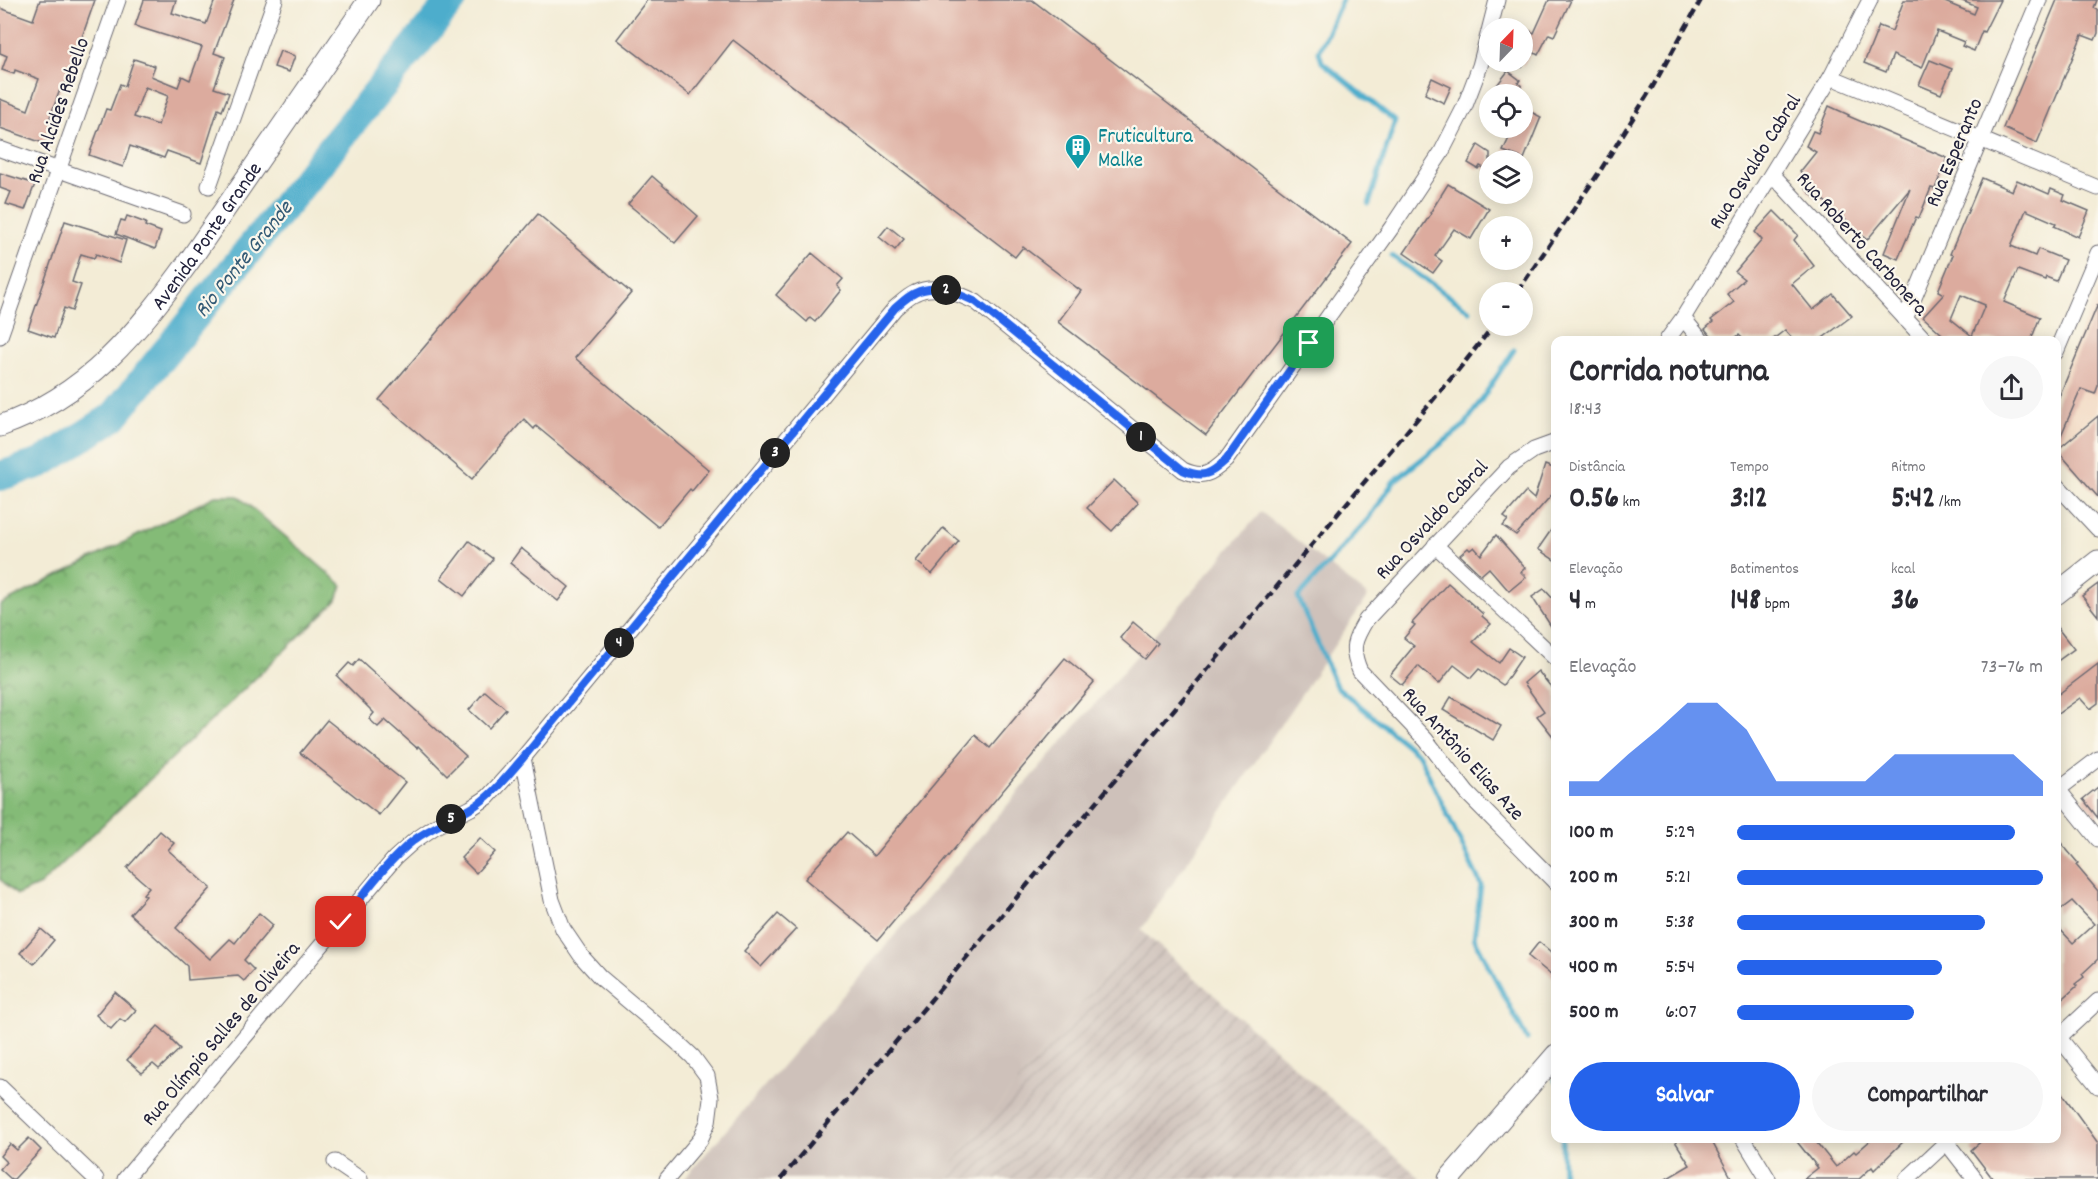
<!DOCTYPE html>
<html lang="pt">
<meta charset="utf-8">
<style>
body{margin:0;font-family:Dekko,sans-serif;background:#f7f7f7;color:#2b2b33;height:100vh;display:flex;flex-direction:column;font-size:22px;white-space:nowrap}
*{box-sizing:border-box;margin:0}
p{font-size:20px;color:#7c7c81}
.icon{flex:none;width:33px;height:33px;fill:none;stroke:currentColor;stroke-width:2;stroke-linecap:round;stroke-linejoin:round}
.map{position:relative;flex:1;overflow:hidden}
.side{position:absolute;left:1551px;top:336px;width:510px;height:807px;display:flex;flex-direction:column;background:#fff;border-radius:12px;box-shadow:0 3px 15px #0003}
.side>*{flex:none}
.needle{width:39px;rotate:23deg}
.controls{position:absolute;left:1479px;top:18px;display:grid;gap:12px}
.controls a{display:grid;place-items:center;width:54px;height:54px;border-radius:50%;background:#fff;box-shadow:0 3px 15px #0003;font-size:30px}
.pin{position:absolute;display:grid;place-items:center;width:51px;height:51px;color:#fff;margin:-26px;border-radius:12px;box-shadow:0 3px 9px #0006}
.km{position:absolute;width:30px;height:30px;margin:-15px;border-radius:50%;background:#222;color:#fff;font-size:16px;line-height:30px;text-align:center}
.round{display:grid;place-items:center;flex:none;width:63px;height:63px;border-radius:32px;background:#f7f7f7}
.summary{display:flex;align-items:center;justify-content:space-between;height:102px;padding:0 18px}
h1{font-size:33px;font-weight:700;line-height:45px}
.figures{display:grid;grid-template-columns:repeat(3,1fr);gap:9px;height:102px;padding:6px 18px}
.figures div{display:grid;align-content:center}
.figures b{font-size:30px;font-weight:700}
.figures small{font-size:16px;font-weight:400}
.figures p{font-size:16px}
.chart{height:168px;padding:12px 18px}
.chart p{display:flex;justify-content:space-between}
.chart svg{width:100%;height:108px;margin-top:6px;fill:#2563eb;opacity:.7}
.button{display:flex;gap:12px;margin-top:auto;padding:12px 18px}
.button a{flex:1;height:69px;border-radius:36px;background:#2563eb;color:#fff;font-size:24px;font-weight:700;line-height:69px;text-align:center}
.button a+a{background:#f7f7f7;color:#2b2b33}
ul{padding:0 18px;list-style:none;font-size:20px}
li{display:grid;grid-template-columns:96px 72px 1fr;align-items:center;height:45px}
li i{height:15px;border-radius:8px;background:#2563eb}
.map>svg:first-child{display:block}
</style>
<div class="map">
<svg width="2098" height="1179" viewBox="0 0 2098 1179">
<defs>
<pattern id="industrial-furrows" width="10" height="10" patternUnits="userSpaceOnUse" patternTransform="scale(1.5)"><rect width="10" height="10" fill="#cec1ba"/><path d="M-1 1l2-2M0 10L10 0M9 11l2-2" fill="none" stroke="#b1a6a1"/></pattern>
<pattern id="forest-crowns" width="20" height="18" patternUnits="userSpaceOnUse" patternTransform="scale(1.5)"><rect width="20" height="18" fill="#84bb77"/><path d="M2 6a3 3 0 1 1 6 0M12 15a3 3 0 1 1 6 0" fill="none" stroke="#6c9863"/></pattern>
</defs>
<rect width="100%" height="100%" fill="#fbf7ec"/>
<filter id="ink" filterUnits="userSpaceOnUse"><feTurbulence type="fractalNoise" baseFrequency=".0167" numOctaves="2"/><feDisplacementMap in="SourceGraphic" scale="12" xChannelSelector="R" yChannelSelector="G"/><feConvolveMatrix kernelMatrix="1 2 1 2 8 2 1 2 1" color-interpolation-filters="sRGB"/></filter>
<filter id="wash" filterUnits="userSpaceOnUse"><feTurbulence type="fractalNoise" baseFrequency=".008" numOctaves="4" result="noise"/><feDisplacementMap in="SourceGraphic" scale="24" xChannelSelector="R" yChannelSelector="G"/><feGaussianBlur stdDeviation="1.35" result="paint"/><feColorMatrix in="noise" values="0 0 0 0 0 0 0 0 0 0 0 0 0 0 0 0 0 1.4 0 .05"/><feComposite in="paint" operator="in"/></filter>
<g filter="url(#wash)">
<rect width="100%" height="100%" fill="#f3ecd6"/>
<path fill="#f1d5bd" d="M2098 290V412L2057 446V389Z"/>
<path fill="url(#industrial-furrows)" d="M1141 930 1421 1179H939Z"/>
<path fill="#cec1ba" d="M1261 512 1368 596 1141 930 939 1179H684Z"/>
<path fill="url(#forest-crowns)" stroke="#536e59" stroke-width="1.5" d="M215 496H238L342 585 337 600 40 885 17 895 0 879V605Z"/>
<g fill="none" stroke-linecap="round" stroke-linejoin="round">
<g stroke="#4dadcc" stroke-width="5">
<path d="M1342 0 1319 52 1322 62 1395 121 1369 204"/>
<path d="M1392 256 1470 311"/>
<path d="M1514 350 1465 425 1394 481 1369 518 1298 597 1336 686 1419 755 1481 885 1474 938 1527 1039"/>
<path d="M1555 1080 1556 1082"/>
<path d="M1562 1138 1563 1179"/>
</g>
<path stroke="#4dadcc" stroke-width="30" d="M0 476 41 463 113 417 452 0"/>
</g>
<g id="blocks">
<g fill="#dcab9e" fill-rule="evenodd">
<path d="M40 0H95L64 88 61 87 50 117 55 119 46 144 0 128V99L28 110 39 79 15 70 14 74 2 70 7 56 0 53V8L33 20Z"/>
<path d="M144 0H176L172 13 206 24 215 0H234L214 53 225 57 214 88 229 93 222 111 218 109 201 163 167 151 164 158 130 146 123 167 89 155 106 109 110 110 120 84 125 86 134 59 155 66 151 76 178 87 182 76 190 80 202 47 135 26ZM145 87 168 96 158 125 134 117Z"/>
<path d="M647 0H1032L1352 244 1206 435 1058 322 1081 291 1023 247 1015 257 733 40 690 95 617 39Z"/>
<path d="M1549 0H1571L1554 36 1549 34 1538 55 1531 51 1522 68V40L1528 30 1534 33Z"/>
<path d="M1904 0H1940L1974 14 1977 7 1960 0H2000L1984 32 1982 31 1974 51 1962 46 1964 42 1937 31 1922 68 1893 55 1886 72 1864 63 1879 26 1892 31Z"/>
<path d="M2057 0H2097L2094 8 2098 10V33L2095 40 2082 35 2037 143 2003 128Z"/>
<path d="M280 51 295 56 289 72 274 67Z"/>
<path d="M1930 60 1952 69 1941 94 1919 85Z"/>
<path d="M1508 71 1520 80 1518 83 1522 86 1515 94H1490Z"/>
<path d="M1432 78 1451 87 1444 103 1425 94Z"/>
<path d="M1829 106 1849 115 1848 116 1947 158 1935 189 1931 188 1919 218 1916 217 1898 259 1884 253 1910 189 1867 240 1820 197 1818 201 1806 189 1811 181 1800 172 1816 152 1806 146 1813 131 1818 133Z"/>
<path d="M1529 111 1541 117 1524 159 1503 151 1511 134 1515 136 1520 128H1522V123Z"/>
<path d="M1478 145 1490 153V171L1480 166 1478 169 1468 163Z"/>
<path d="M0 173 35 184 25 210 6 204 11 192 0 188Z"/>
<path d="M652 176 698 216 675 243 628 204Z"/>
<path d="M1982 178 2012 191 2017 180 2049 194 2051 189 2065 195 2063 200 2089 211 2078 237 2054 226 2056 223 2026 210 2011 246 2035 256 2038 249 2065 260 2056 281 2046 277 2045 280 2018 270 2004 302 2040 317 2031 340H1936L1942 334 1923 317 1944 294 1938 291 1953 255 1950 254 1956 240ZM1961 295 1985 305 1972 336 1951 319Z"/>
<path d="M1448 184 1489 209 1471 239 1454 229 1435 256 1442 261 1433 273 1404 253 1431 214 1430 213Z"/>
<path d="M1774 211 1798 235 1794 240 1814 266 1792 284 1813 310 1833 294 1852 316 1820 340H1794L1785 330 1772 340H1744L1739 335 1732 340H1714L1705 329 1713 322 1711 320 1734 302 1727 294 1744 279 1735 272 1762 240 1755 232Z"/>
<path d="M538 214 631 293 575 358 709 470 692 491 690 489 658 527 536 426 534 429 524 419 472 479 379 400Z"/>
<path d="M127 216 146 223 145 226 161 232 155 249 116 234 121 220 125 221Z"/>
<path d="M65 221 126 240 119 263 96 254 94 258 81 254 72 282 81 285 72 311 64 308 54 338 28 329Z"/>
<path d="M888 226 904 239 895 250 879 237Z"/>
<path d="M812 253 843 279 837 286 841 290 815 322 810 318 807 322 776 295Z"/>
<path d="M2098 304V386L2095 394 2081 389 2056 447V404Z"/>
<path d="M2098 416V497L2057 450Z"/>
<path d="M1545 465 1556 469V490L1516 535 1503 526 1508 520 1504 517 1526 492 1534 499Z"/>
<path d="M1114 480 1138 503 1112 531 1087 508Z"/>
<path d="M1556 523V561L1538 549Z"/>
<path d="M943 528 959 541 932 574 916 561Z"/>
<path d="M1496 535 1525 568 1521 572 1526 577 1509 591 1489 568 1481 575 1460 555 1468 548 1470 550 1474 547 1481 555Z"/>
<path d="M469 541 493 559 464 596 441 578Z"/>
<path d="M521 548 569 587 558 601 510 563Z"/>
<path d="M1448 583 1483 614 1482 616 1491 624 1473 642 1499 663 1509 648 1522 657 1503 685 1479 669 1471 678 1454 665 1439 684 1418 666 1402 685 1390 675 1414 646 1404 638 1415 625 1412 623Z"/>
<path d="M2098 584V616L2082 596Z"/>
<path d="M1544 589 1556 602V634L1532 597Z"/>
<path d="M1133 622 1158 643 1145 659 1120 638Z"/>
<path d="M2056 626 2074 649 2056 662Z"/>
<path d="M1065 658 1094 682 878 940 805 879 847 832 874 856 975 735 990 748Z"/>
<path d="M359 659 466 756 447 775 418 746 417 748 385 720 378 727 369 719 374 713 337 676 349 663 353 666Z"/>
<path d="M2098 664V703L2090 709 2080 698 2056 715V696Z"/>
<path d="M1538 671 1556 693V740L1537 716 1544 711 1524 683Z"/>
<path d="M485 691 506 709 489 728 469 710Z"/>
<path d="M1451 697 1501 726 1493 740 1443 710Z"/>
<path d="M327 720 405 782 379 815 300 753Z"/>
<path d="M2098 787V818L2083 799Z"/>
<path d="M160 831 174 843 168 850 211 888 176 928 210 959 230 939 235 943 259 913 273 925 244 960 254 970 244 981 238 976 188 980 187 966 130 914 146 896 143 894 149 887 127 868Z"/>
<path d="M2056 837 2078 863 2076 865 2098 891V959L2082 974 2084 977 2075 984 2077 986 2056 1005V925L2073 943 2094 924 2072 901 2056 913Z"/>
<path d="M480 838 495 852 476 873 461 858Z"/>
<path d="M778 914 796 929 761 967 744 951Z"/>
<path d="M41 929 54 940 34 964 20 953Z"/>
<path d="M1539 942 1556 956V979L1528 956Z"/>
<path d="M115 992 136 1010 125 1022 120 1019 111 1029 96 1015Z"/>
<path d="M158 1026 172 1038 171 1040 180 1049 159 1069 153 1064 142 1073 127 1060Z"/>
<path d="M2056 1085 2098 1143V1179H1993L1971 1150 1985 1138H2056Z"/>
<path d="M29 1138 41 1150 14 1179H11L0 1169 6 1162 0 1156 10 1144 17 1150Z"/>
<path d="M1673 1138H1710L1732 1179H1666L1690 1165Z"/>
<path d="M1794 1138H1813L1836 1167 1854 1151 1856 1153 1873 1138H1907L1874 1170 1872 1167 1859 1179H1804L1818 1168Z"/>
</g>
</g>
</g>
<g filter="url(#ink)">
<use href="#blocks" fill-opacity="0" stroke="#6b6971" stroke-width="1.5"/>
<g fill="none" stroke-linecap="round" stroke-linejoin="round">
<g stroke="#6b6971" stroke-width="17">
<g id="street">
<path d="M1831 77 2098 188"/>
<path d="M0 149 183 214"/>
<path d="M1772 174 1925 340"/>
<path d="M209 186 275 0"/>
<path d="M1683 318 1701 340"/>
<path d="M1905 319 2039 0"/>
<path d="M0 336 118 0"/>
<path d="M1667 340 1683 318 1831 77 1870 0"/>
<path d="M2056 352 2098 253"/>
<path d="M1556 442 1534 450 1509 467 1366 620C1354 640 1350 648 1360 671L1426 740 1467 793 1556 883"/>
<path d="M2056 484 2098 529"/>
<path d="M1435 545 1556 659"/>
<path d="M523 758 552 900 563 929 582 957 600 977 677 1042 693 1057 707 1076 711 1098 708 1122 700 1140 667 1179"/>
<path d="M2056 787 2098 839"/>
<path d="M2056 791 2098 759"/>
<path d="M2056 1034 2098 1086"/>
<path d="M2056 1040 2098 1001"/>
<path d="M0 1087 96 1179"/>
<path d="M1743 1138 1768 1179"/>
<path d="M1943 1138 1975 1179"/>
<path d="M335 1162 360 1179"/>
<path d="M125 1179 395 858 414 841 436 826 471 808 488 797 523 758 895 308C901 303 908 296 915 293 936 283 957 293 976 302L1183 470C1203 479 1211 474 1226 460L1392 227 1441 153 1464 108 1480 66 1497 0"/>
<path d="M1907 1179 1951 1138"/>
</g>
</g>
<g stroke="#6b6971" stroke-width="23">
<g id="secondary">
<path id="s1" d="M0 426C87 396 138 332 190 260L369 0"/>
<path d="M2056 594 2098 561"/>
<path d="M1449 1179 1556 1055"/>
</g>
</g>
<use href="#street" stroke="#fff" stroke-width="15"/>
<use href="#secondary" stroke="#fff" stroke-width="21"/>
<g stroke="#22223b" stroke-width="4.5" stroke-dasharray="9 4.5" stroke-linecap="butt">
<path d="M1517 292 1600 171 1653 86 1701 0"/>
<path d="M781 1179 1464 363 1493 326"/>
</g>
</g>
</g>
<g fill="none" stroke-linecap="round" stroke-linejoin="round" filter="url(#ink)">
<g stroke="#fff" stroke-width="12">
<path id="route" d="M341 922C364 895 386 862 414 840 431 827 452 820 470 809 491 797 507 776 523 758L895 308C901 303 908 296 915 293 936 283 957 293 976 302L1183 470C1203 479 1211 474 1226 460L1309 343"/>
</g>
<use href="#route" stroke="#2563eb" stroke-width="8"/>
</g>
<defs>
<g id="building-pin" transform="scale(1.35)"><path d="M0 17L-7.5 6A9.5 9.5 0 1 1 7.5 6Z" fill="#0f9aa8" stroke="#fbf7ec"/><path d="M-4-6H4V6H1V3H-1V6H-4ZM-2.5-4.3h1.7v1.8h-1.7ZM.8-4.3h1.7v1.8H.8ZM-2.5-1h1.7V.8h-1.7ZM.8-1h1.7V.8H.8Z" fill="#fff"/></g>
</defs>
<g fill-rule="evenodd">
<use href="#building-pin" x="1078" y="147"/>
</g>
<g text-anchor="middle" stroke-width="4.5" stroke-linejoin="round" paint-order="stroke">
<g font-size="21" fill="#22223b" stroke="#fbf7ec">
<text transform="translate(57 110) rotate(-71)" y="7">Rua Alcides Rebello</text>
<text transform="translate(1953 152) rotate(-67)" y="7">Rua Esperanto</text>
<text transform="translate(1754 161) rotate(-58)" y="7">Rua Osvaldo Cabral</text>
<text dy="7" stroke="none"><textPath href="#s1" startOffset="286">Avenida Ponte Grande</textPath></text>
<text transform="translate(1863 243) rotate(48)" y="7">Rua Roberto Carbonera</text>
<text transform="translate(1431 519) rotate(-47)" y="7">Rua Osvaldo Cabral</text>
<text transform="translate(1464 753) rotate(48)" y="7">Rua Antônio Elias Aze</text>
<text transform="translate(220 1033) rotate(-50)" y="7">Rua Olímpio Salles de Oliveira</text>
</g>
<g font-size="21" fill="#0d838f" stroke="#fbf7ec" text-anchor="start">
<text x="1098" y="142">Fruticultura<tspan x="1098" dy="24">Malke</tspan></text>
</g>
<g font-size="22" font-style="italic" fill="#335a75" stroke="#fbf7ec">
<text transform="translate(242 258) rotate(-51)" y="8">Rio Ponte Grande</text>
</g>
</g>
</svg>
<div class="controls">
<a><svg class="needle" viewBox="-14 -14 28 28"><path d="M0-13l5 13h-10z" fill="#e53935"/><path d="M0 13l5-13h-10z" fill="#7c7c81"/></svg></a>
<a><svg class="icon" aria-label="locate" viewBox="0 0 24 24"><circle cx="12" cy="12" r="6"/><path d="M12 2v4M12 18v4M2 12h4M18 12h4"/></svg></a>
<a><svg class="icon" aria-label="layers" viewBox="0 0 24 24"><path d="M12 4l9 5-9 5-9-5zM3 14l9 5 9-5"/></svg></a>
<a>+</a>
<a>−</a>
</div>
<div class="pin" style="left:1309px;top:343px;background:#1e9e55"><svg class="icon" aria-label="arrive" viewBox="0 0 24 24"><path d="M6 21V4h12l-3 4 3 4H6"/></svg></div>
<div class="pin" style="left:341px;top:922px;background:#d93025"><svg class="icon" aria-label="check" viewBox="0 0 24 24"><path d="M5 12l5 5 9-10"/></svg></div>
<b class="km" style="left:1141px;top:437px">1</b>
<b class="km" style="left:946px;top:290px">2</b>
<b class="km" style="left:775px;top:453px">3</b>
<b class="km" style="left:619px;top:643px">4</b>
<b class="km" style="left:451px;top:819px">5</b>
<section class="side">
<div class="summary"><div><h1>Corrida noturna</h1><p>18:43</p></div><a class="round"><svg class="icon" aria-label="share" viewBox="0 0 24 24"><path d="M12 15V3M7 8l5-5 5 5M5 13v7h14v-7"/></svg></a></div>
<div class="figures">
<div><p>Distância</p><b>0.56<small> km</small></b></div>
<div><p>Tempo</p><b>3:12</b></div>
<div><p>Ritmo</p><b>5:42<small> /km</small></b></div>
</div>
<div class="figures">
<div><p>Elevação</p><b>4<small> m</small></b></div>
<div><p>Batimentos</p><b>148<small> bpm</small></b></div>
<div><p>kcal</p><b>36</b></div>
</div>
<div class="chart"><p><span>Elevação</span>73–76 m</p>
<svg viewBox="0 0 160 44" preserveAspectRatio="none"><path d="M0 44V38L10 38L20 27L30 17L40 6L50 6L60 17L70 38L80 38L90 38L100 38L110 27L120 27L130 27L140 27L150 27L160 38V44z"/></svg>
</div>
<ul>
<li><b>100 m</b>5:29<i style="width:91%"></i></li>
<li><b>200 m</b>5:21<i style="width:100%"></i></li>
<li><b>300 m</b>5:38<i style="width:81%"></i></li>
<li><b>400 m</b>5:54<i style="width:67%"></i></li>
<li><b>500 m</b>6:07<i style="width:58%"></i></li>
</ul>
<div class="button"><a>Salvar</a><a>Compartilhar</a></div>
</section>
</div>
